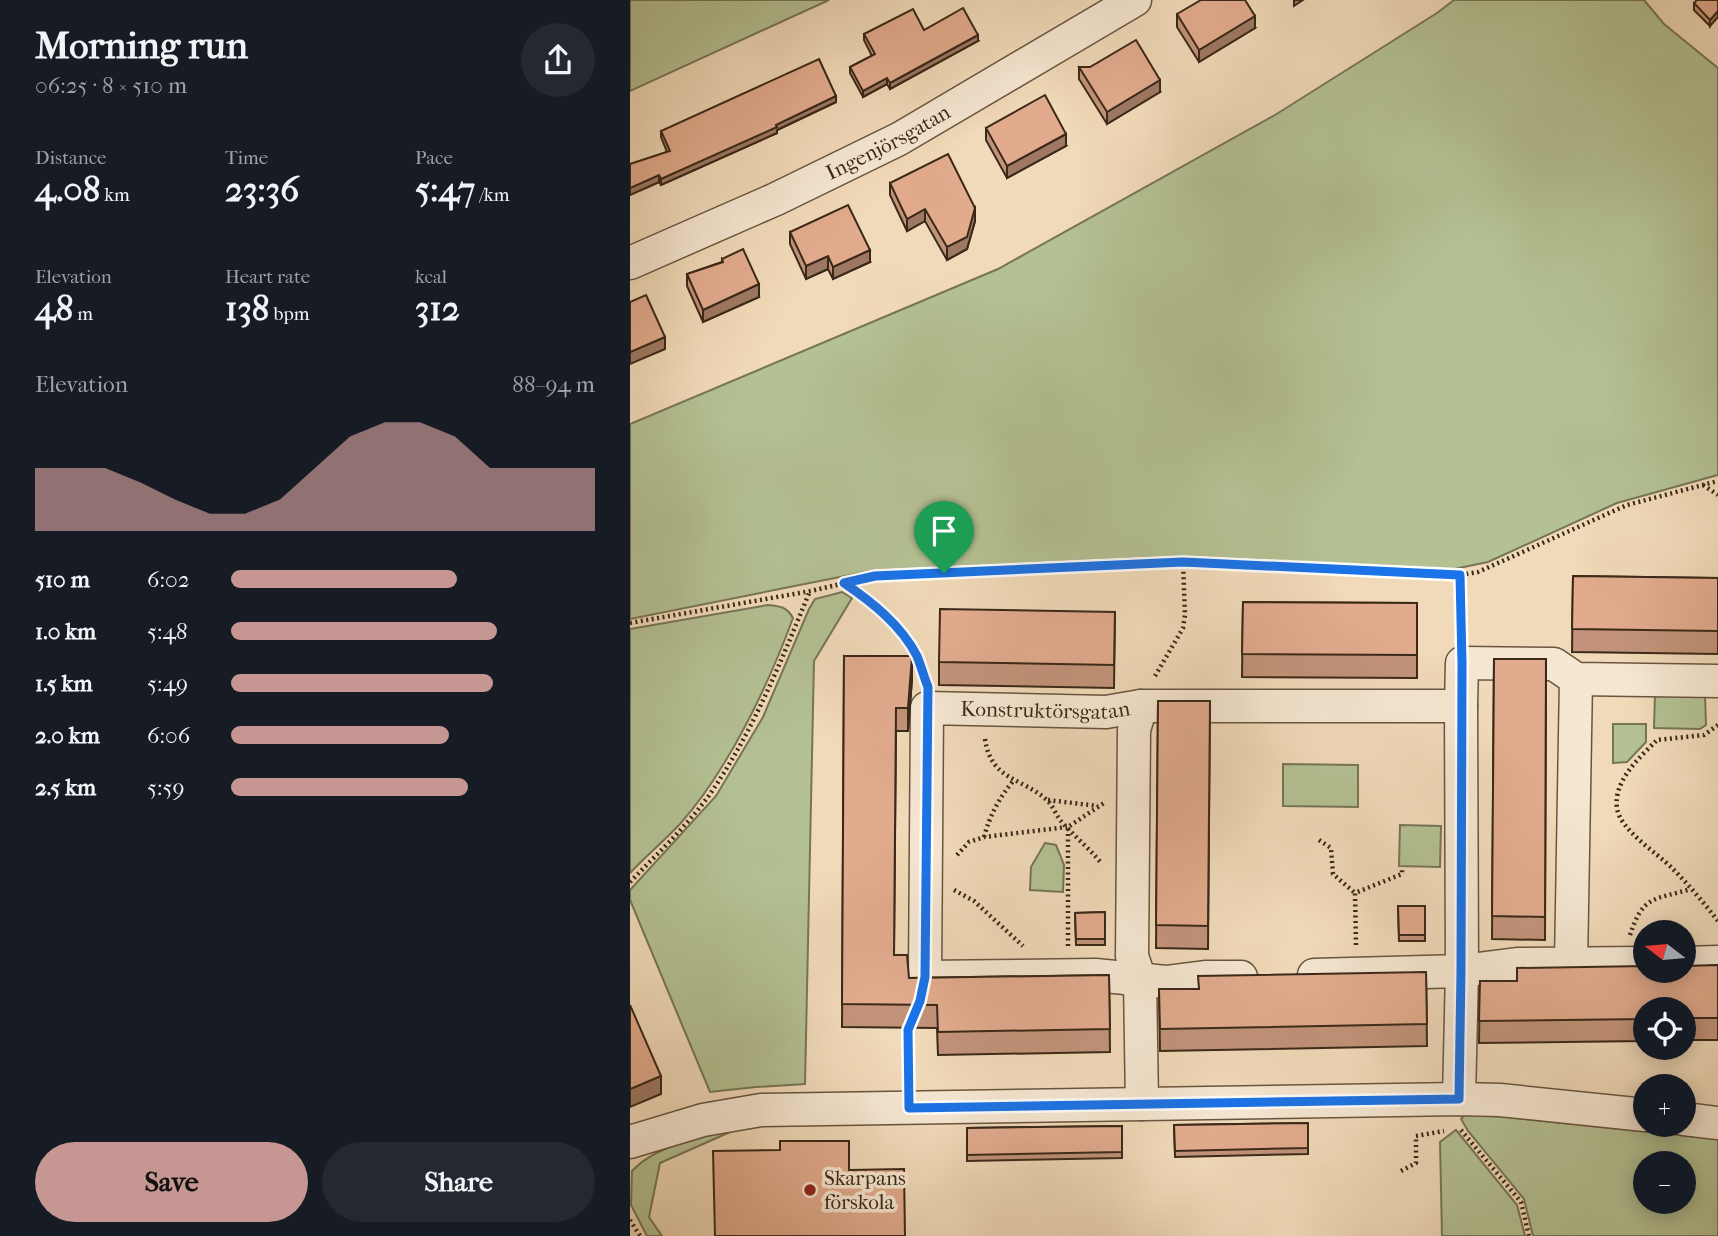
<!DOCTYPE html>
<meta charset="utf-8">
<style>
body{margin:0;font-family:"IM FELL French Canon",serif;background:#242831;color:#f1f3f6;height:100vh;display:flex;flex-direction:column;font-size:26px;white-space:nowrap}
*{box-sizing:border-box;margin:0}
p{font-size:23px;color:#9ea1a6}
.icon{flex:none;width:38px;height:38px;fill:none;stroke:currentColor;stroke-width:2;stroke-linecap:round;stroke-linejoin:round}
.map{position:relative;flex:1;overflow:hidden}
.drawer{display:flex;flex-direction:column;background:#171b24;width:630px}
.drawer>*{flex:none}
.needle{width:46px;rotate:286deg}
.fabs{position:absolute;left:1003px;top:920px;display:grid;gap:14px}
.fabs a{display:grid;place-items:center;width:63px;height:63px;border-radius:50%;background:#171b24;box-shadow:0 4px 18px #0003;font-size:35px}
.pin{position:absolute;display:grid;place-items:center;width:60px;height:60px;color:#fff;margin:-72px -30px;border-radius:50% 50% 50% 0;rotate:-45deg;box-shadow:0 0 7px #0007}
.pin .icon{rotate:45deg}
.round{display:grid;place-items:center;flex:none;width:74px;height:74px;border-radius:37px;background:#242831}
.summary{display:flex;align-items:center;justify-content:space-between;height:119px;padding:0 35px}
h1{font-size:38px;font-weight:700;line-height:52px}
.metrics{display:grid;grid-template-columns:repeat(3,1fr);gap:10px;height:119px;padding:7px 35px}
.metrics div{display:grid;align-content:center}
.metrics b{font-size:35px;font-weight:700}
.metrics small{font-size:19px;font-weight:400}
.metrics p{font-size:19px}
.chart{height:196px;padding:14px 35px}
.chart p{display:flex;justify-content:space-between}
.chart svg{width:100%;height:126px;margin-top:7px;fill:#c59692;opacity:.7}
.action{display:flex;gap:14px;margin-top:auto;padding:14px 35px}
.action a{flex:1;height:80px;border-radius:42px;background:#c59692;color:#111;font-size:28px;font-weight:700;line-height:80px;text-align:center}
.action a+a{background:#242831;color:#f1f3f6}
ul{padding:0 35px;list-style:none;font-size:23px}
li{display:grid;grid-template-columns:112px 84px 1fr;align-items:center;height:52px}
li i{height:18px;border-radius:9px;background:#c59692}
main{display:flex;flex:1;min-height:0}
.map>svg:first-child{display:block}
</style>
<main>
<section class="drawer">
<div class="summary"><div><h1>Morning run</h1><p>06:25 · 8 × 510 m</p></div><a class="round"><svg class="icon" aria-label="share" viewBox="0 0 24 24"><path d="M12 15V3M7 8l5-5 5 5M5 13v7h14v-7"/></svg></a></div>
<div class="metrics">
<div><p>Distance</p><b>4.08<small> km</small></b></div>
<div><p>Time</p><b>23:36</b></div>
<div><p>Pace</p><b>5:47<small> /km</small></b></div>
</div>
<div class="metrics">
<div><p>Elevation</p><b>48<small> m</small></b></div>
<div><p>Heart rate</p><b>138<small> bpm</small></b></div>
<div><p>kcal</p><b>312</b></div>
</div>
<div class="chart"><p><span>Elevation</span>88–94 m</p>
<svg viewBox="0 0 160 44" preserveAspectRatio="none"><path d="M0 44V22L10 22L20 22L30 27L40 33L50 38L60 38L70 33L80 22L90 11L100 6L110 6L120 11L130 22L140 22L150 22L160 22V44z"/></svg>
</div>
<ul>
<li><b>510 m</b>6:02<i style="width:62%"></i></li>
<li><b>1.0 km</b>5:48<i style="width:73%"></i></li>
<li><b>1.5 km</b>5:49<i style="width:72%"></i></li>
<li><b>2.0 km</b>6:06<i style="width:60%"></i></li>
<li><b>2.5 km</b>5:59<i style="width:65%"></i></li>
</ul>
<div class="action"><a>Save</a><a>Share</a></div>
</section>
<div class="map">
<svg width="1088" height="1236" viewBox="0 0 1088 1236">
<rect width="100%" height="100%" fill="#f1dab9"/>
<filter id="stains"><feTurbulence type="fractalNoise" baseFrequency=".00286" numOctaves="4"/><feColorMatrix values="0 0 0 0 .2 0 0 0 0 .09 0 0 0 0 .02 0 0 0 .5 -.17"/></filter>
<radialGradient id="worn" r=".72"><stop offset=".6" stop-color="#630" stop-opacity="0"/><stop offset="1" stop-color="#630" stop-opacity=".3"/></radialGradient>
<g fill="#b4c193" stroke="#777556" stroke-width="2" fill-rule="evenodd">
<path d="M0 0H199L0 91Z"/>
<path d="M824 0H1014L1034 24 1088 68V475L987 503 858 562 824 569 554 556 245 570 0 619V424L368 269 645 115 807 13Z"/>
<path d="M212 592 222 598 184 661 175 1084 126 1087 80 1092 0 900V890L86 796 133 717 179 609 185 599Z"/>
<path d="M138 605C150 606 157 607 163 618 138 686 98 770 50 824 34 841 16 856 0 873V629Z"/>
<path d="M1025 693 1075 694 1076 725 1070 729 1024 728Z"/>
<path d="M983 724H1016V742L997 762 983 763Z"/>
<path d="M653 764 728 765V807L653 806Z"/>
<path d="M770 825 811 826 810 867 769 866Z"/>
<path d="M415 843 426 845 434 865 433 892 400 890 401 867Z"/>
<path d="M837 1113 1088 1139V1236H903L894 1199 838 1131 831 1119ZM1015 1164H1054V1202H1015Z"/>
<path d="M107 1129 30 1163 19 1217 32 1236H17L1 1205 2 1171C26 1145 73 1136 107 1129Z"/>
<path d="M826 1130 887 1205 895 1236H812L810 1142Z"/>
</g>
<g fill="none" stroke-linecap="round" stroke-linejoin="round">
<g stroke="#685540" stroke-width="35">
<g id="minor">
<path id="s1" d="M0 263 146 199 269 139 505 0"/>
<path d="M511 706 504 730 502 956 510 980 512 1104"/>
<path d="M1054 963 1088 962"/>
<path d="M941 964 946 679"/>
<path d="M684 975 832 971 887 964 1015 963"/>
<path id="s2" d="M611 977H575L536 982 465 975 295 977 297 708 476 712 511 706H831L832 663 924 664 946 679 1088 681"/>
<path d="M829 1099 832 971 831 706"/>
<path d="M1054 1119 1088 1123"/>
<path d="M0 1142 73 1120 131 1110 829 1099 870 1100 1015 1115"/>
</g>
</g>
<g stroke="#3a2918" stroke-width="4.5" stroke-dasharray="2 3.5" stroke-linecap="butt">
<path d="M1073 485 1088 495"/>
<path d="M830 575 831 633"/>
<path d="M214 583C251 608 280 636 295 679"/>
<path d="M0 623 181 591 245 576 553 562 830 575 848 572 997 505 1088 481"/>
<path d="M525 676 553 628 555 615 553 562"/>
<path d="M1088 725 1074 735 1027 740C1010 757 983 781 987 808 990 830 1026 852 1042 868 1058 884 1074 903 1088 921"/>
<path d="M355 739C361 781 392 777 418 801 423 807 426 814 430 820 443 835 459 848 472 864"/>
<path d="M418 800 468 806"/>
<path d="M354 837C360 815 369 798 384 780"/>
<path d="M689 840 701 848 703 874 725 893"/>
<path d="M327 855 339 842 354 837 437 827"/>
<path d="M0 882C27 854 57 826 80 794 123 732 151 661 180 591"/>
<path d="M324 890 344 901 393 946"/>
<path d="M1000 935C1013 895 1024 900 1061 889"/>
<path d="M726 945 725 893 772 874V869"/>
<path d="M438 946V827L474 803"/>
<path d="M278 1078 277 1030 280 1024"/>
<path d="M831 1130 891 1202 899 1236"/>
<path d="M771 1171 786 1163V1136L814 1131"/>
<path d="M0 1220 10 1236"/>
</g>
<use href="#minor" stroke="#f6e7d2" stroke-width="32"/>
</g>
<g fill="#c2937a" stroke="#3a2918" stroke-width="2">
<path d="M1088 0 1080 26 1064 10V3Z"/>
<path d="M547 14 625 28 569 62 547 27Z"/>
<path d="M294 30 348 41 260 89 257 84 233 97 220 73V67L242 56 234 40V34Z"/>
<path d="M449 67 530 92 477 124 449 79Z"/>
<path d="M206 102 147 130V133L31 185 29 182 0 195V164L37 152 31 137V131Z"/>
<path d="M356 128 436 146 377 178 356 140Z"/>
<path d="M260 183 345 221 337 249 317 260 295 221 277 231 260 195Z"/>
<path d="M160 232 240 262 203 279 198 269 176 279 160 244Z"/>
<path d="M92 259 129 297 73 322 57 286V274L92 262Z"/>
<path d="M943 576 1088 578V654L942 652Z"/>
<path d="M613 602 787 603V678L612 677Z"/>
<path d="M485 612 484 688 309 685V662Z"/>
<path d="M214 656 282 679 278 731H266L264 955 279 978 479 975 480 1052 308 1055 307 1028 212 1027Z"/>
<path d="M864 659H916L915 940 862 939Z"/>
<path d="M528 701H580L578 949 526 948Z"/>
<path d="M768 906H795V941H769Z"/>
<path d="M475 912V945H446L445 913Z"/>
<path d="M1088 965V1040H1054V1010H1015V1041L849 1043 850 981H887Z"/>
<path d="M796 972 797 1046 530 1051 529 989H568Z"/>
<path d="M678 1123V1154L545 1157 544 1125Z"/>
<path d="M492 1126V1158L337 1161V1128Z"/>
</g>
<g fill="#9e7863" stroke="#3a2918" stroke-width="2">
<path d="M664 0H673L664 6Z"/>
<path d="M1088 11V17L1080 26V20Z"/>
<path d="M625 16V28L569 62V50Z"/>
<path d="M348 35V41L260 89V83Z"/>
<path d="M257 78V84L233 97V91Z"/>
<path d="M530 80V92L477 124V112Z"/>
<path d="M206 96V102L147 130V133L31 185V179Z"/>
<path d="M436 134V146L377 178V166Z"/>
<path d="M29 175V182L0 195V188Z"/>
<path d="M345 208V221L337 249 317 260V247Z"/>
<path d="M295 209V221L277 231V219Z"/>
<path d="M240 250V262L203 279V267Z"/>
<path d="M198 256V269L176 279V266Z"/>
<path d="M129 284V297L73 322V310Z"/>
<path d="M35 337V349L0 364V352Z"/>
<path d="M282 656V679L278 731V708Z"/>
<path d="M31 1076V1094L0 1107V1089Z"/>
</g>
<g fill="#e2ab8e" stroke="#3a2918" stroke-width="2">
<path d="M571 0H615L625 16 569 50 547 14Z"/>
<path d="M1067 0H1088V11L1080 20 1064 3Z"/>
<path d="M333 8 348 35 260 83 257 78 233 91 220 67 245 54 234 34 283 9 294 30Z"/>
<path d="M506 40 530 80 477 112 449 67H460Z"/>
<path d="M189 59 206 96 146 125 147 127 31 179 29 175 0 188V164L40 151 31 131Z"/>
<path d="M415 95 436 134 377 166 356 128Z"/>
<path d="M318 154 345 208 337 237 317 247 295 209 277 219 260 183Z"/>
<path d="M218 205 240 250 203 267 198 256 176 266 160 232Z"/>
<path d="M113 249 129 284 73 310 57 274 93 262 92 259Z"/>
<path d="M16 295 35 337 0 352V302Z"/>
<path d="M943 576 1088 578V631L942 629Z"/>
<path d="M613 602 787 603V655L612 654Z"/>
<path d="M310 609 485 612 484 665 309 662Z"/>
<path d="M214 656H282L278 708H266L264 955H277L279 978 479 975 480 1029 308 1032 307 1005 212 1004Z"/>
<path d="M864 659H916L915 917 862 916Z"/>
<path d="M528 701H580L578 926 526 925Z"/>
<path d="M768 906H795V935H769Z"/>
<path d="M475 912V939H446L445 913Z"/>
<path d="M1088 965V1018H1054V1010H1015V1019L849 1021 850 981H887V968L1015 966V971H1054V966Z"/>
<path d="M796 972 797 1024 530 1029 529 989H569L568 976Z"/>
<path d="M0 1005 31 1076 0 1089Z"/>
<path d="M678 1123V1148L545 1151 544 1125Z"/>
<path d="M492 1126V1152L337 1155V1128Z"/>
<path d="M150 1141H219V1170L274 1169 275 1236H85L83 1151 150 1150Z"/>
</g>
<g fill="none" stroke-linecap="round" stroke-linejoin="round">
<g stroke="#fff" stroke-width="14">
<path id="route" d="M553 562 830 575 832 663 831 971 829 1099 279 1108 278 1030 290 1001 295 977 298 687C294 677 291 666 287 656 271 625 242 602 214 583L245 576Z"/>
</g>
<use href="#route" stroke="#1a73e8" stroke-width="9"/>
</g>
<circle fill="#8f2418" stroke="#f6e7d2" stroke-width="2.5" cx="180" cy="1190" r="7"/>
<g text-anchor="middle" stroke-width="7" stroke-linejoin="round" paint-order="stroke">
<g font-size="21" fill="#3a2918" stroke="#f6e7d2">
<text dy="7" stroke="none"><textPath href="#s1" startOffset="285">Ingenjörsgatan</textPath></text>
<text dy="7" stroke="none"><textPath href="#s2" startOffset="704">Konstruktörsgatan</textPath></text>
</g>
<g font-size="21" fill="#3a2918" stroke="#f6e7d2" text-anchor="start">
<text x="194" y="1185">Skarpans<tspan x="194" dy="24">förskola</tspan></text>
</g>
</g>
<rect width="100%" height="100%" filter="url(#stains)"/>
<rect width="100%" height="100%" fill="url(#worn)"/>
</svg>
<div class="fabs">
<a><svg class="needle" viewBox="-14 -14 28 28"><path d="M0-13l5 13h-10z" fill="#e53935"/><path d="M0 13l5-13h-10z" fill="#9ea1a6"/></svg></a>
<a><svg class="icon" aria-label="locate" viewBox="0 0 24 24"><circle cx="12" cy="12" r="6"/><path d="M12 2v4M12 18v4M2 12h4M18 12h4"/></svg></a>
<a>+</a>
<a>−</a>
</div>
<div class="pin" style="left:314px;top:573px;background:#1e9e55"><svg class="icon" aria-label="arrive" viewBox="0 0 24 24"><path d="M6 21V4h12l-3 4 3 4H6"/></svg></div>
</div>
</main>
